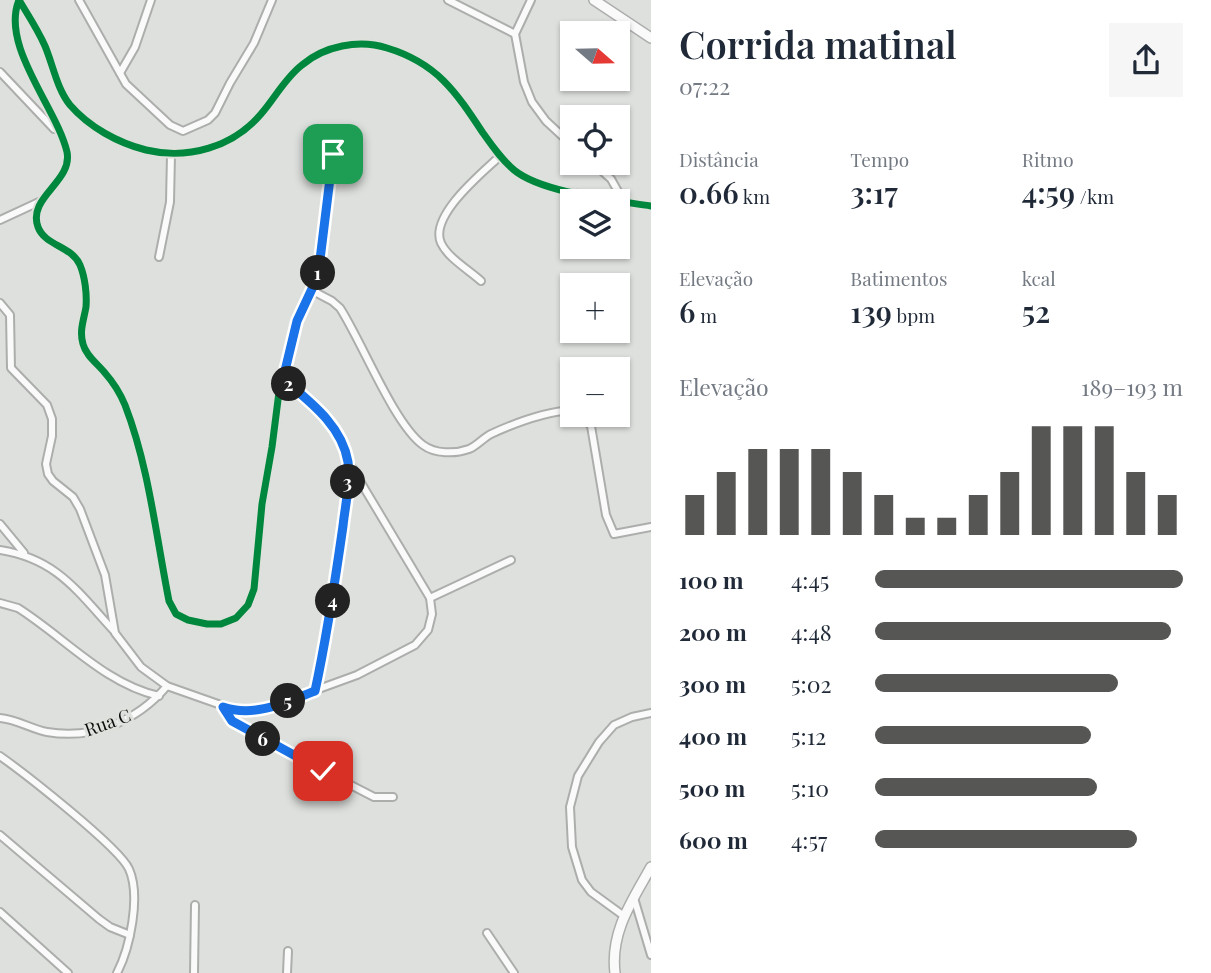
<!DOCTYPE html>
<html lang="pt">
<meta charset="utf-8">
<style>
body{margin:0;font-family:"Playfair Display",serif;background:#f6f6f7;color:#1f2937;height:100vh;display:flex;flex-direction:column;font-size:26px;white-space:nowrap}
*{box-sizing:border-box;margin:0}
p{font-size:23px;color:#747a83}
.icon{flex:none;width:38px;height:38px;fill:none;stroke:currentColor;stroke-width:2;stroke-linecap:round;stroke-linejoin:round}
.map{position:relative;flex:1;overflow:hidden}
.panel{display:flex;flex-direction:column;background:#fff;width:560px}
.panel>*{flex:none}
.needle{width:46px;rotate:110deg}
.controls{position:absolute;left:560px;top:21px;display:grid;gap:14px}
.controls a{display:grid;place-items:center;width:70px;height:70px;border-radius:0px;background:#fff;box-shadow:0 2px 5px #0004;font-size:35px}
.pin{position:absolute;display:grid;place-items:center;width:60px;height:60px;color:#fff;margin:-30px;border-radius:14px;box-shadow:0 4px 10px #0006}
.km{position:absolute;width:35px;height:35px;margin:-18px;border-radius:50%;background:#222;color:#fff;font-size:19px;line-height:35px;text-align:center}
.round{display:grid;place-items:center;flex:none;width:74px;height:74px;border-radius:0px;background:#f6f6f7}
.head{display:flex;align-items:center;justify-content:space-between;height:119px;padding:0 28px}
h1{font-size:38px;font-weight:600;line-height:52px}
.stats{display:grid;grid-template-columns:repeat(3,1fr);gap:10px;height:119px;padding:7px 28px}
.stats div{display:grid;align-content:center}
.stats b{font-size:30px;font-weight:600}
.stats small{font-size:19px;font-weight:400}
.stats p{font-size:19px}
.chart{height:196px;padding:14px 28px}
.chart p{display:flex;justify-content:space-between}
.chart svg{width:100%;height:126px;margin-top:7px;stroke:#565754;stroke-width:6}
ul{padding:0 28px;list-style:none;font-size:23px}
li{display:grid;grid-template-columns:112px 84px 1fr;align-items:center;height:52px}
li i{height:18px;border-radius:9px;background:#565754}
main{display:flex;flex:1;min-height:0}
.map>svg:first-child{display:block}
</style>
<main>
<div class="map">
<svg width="651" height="973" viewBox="0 0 651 973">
<rect width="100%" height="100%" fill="#dee0dd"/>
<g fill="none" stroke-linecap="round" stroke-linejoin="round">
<g stroke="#acaeac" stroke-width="10">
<g id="street">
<path d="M19 0C0 46 57 108 67 152 73 182 27 197 38 227 45 246 72 246 80 265 85 277 87 294 86 307 84 319 79 331 83 344 86 356 98 364 105 373 113 382 120 393 125 405 149 467 156 536 169 601L176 614 188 620 207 624H221L236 618 248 605 254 589 262 504 272 447 279 392 297 321 318 276 333 154"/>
<path d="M19 0C28 15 38 30 45 46 53 65 57 89 70 105 89 127 118 143 146 150 188 160 233 147 261 114 275 98 285 78 302 65 324 46 359 39 387 48 437 63 456 92 483 133 493 147 501 159 514 170 542 193 614 200 651 206"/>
<path d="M79 0 126 84 170 125 183 131 208 120 215 113 230 83 254 43 272 0"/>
<path d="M448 0 515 34"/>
<path d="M531 0 515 34 524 82 532 102 546 121 572 145"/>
<path d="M0 72 54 129"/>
<path d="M120 73 135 47 151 0"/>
<path d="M593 163 611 179 624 202"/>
<path d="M0 220 41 201"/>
<path d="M159 257 170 202 171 155"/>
<path d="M481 281C469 270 448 258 441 243 429 216 482 173 499 157"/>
<path d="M313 291 332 301 340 308C362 342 394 424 423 445 435 454 455 454 469 449 477 446 483 438 491 434 517 422 544 412 572 410"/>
<path d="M0 303 10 315 11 368 47 405 52 419V436L46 464 48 474 53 481 73 497 80 509 105 575 115 633 141 667 167 686 238 711 258 710 283 702 357 675 415 645 428 630 432 614 430 598 348 461 337 433 327 419 283 379"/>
<path d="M582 415 591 426 606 515 614 534 651 527"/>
<path d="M0 524 24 553"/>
<path d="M0 550C57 559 77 591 114 631"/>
<path d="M430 598 511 560"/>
<path d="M0 603 18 608C64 637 105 684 159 696"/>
<path d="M315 691C331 616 346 539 348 463"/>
<path d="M223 707 232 721 273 745 374 797H393"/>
<path d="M0 718C16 719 31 729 47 732 93 740 137 721 167 686"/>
<path d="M0 756C24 773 119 847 129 869 141 896 130 948 117 973"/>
<path d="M0 835 99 919 110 927 130 935"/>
<path d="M634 898 651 955"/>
<path d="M0 912 68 973"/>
<path d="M624 916 591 892 582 880 572 847 570 807 578 776 599 742 614 725 632 717 651 713"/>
<path d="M487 933 514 973"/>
<path d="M194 973 195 905"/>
<path d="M287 973 288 951"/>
</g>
</g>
<g stroke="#acaeac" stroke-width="12">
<g id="secondary">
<path d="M594 0 651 38"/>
<path d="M615 973C610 932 632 901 651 867"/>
</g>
</g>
<use href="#street" stroke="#fafafa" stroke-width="6"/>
<use href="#secondary" stroke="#fafafa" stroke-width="9"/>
<g stroke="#dee1dc" stroke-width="11">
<g id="cycleway">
<path d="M19 0C0 46 57 108 67 152 73 182 27 197 38 227 45 246 72 246 80 265 85 277 87 294 86 307 84 319 79 331 83 344 86 356 98 364 105 373 113 382 120 393 125 405 149 467 156 536 169 601L176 614 188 620 207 624H221L236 618 248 605 254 589 262 504 272 447 279 392 297 321 318 276 333 154"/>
<path d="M19 0C28 15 38 30 45 46 53 65 57 89 70 105 89 127 118 143 146 150 188 160 233 147 261 114 275 98 285 78 302 65 324 46 359 39 387 48 437 63 456 92 483 133 493 147 501 159 514 170 542 193 614 200 651 206"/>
</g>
</g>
<use href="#cycleway" stroke="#00873e" stroke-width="7"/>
</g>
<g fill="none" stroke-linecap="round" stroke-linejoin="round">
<g stroke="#fff" stroke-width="14">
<path id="route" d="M323 771 232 721 223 707C255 718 286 702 315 691 327 636 335 582 343 526 345 506 351 482 348 462 342 425 309 401 283 379L297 321 318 276 333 154"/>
</g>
<use href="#route" stroke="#1a73e8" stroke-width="9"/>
</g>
<g text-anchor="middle" stroke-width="6" stroke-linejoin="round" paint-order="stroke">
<g font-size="18" fill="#0c0d0b" stroke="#dee1dc">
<text transform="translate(108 723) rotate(-20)" y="6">Rua C</text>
</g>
</g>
</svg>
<div class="controls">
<a><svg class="needle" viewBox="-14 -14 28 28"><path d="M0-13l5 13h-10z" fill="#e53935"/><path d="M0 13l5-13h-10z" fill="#747a83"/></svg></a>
<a><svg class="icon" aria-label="locate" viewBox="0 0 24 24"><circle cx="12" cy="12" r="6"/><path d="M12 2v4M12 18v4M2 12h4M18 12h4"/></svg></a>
<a><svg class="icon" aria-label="layers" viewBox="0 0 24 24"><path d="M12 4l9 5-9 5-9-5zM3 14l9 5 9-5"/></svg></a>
<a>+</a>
<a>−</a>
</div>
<div class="pin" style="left:333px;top:154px;background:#1e9e55"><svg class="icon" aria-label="arrive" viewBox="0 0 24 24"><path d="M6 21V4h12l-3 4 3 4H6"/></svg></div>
<div class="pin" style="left:323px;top:771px;background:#d93025"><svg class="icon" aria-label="check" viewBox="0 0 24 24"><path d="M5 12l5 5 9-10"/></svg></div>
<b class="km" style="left:318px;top:273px">1</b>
<b class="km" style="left:289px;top:384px">2</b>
<b class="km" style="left:348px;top:482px">3</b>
<b class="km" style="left:333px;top:601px">4</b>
<b class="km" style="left:288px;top:701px">5</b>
<b class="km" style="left:263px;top:739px">6</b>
</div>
<section class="panel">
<div class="head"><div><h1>Corrida matinal</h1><p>07:22</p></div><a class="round"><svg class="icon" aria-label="share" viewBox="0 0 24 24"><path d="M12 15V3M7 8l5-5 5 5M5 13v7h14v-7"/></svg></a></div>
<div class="stats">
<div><p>Distância</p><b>0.66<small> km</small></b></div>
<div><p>Tempo</p><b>3:17</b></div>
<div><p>Ritmo</p><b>4:59<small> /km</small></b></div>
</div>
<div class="stats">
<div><p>Elevação</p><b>6<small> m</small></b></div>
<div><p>Batimentos</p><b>139<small> bpm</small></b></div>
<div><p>kcal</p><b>52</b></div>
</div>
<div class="chart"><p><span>Elevação</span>189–193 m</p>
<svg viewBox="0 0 160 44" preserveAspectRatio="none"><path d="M5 44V30M15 44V22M25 44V14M35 44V14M45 44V14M55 44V22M65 44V30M75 44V38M85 44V38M95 44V30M105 44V22M115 44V6M125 44V6M135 44V6M145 44V22M155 44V30"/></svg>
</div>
<ul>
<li><b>100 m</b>4:45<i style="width:100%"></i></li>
<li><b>200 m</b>4:48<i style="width:96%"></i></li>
<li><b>300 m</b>5:02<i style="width:79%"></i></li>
<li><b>400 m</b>5:12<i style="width:70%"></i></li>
<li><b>500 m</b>5:10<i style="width:72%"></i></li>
<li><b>600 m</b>4:57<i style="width:85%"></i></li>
</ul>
</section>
</main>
